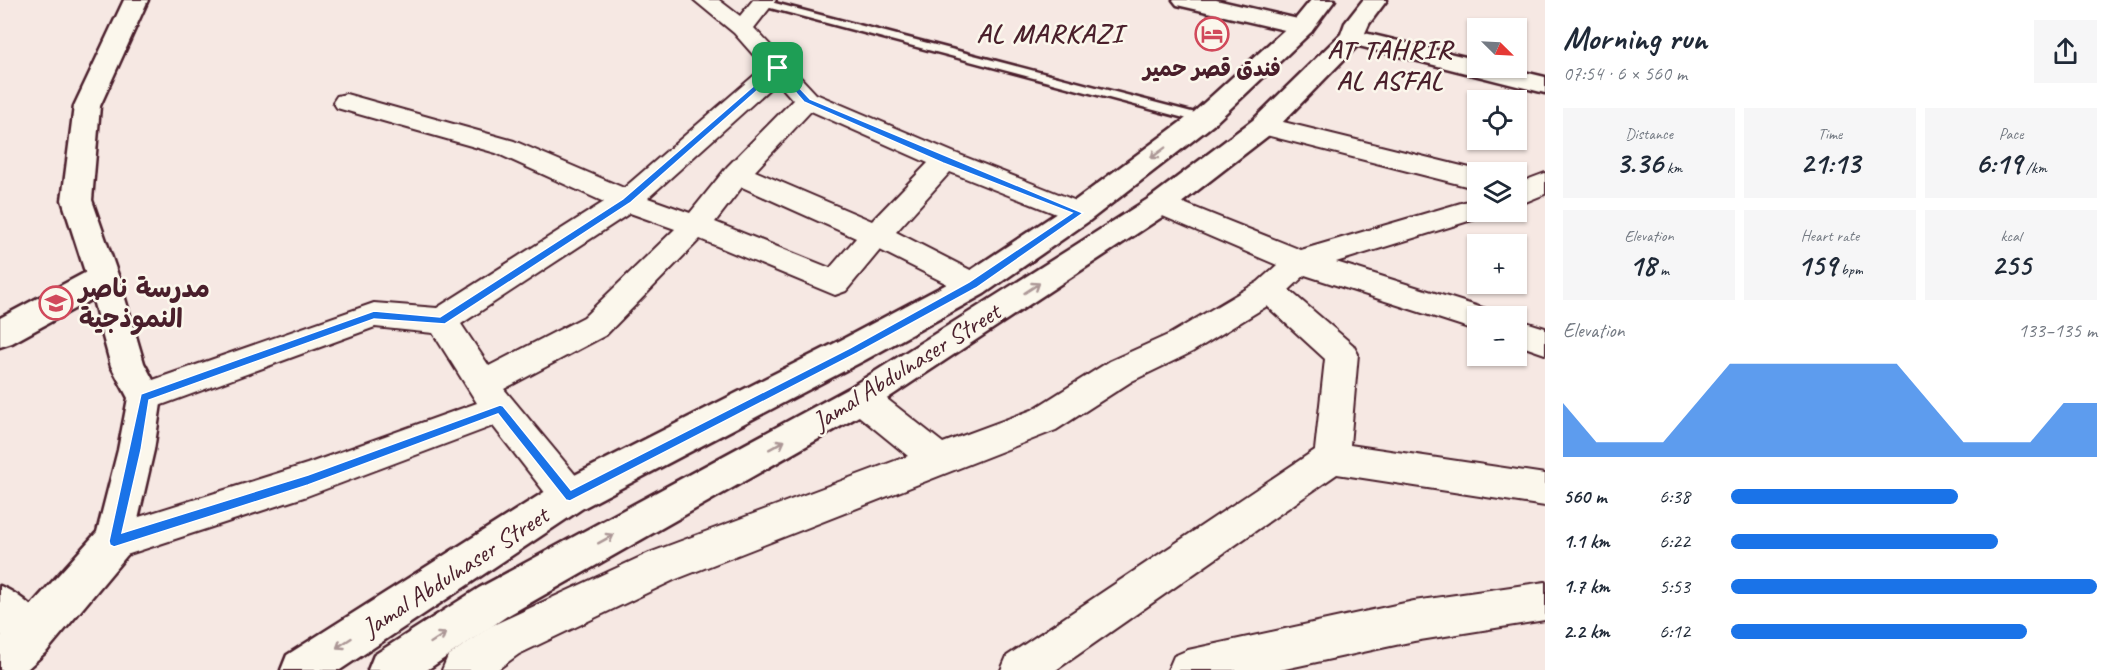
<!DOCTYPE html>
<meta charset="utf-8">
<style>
body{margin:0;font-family:Caveat,"Playpen Sans Arabic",sans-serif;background:#f6f6f7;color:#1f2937;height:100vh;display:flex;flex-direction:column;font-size:22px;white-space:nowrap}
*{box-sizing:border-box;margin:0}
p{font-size:20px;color:#747a83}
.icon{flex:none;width:33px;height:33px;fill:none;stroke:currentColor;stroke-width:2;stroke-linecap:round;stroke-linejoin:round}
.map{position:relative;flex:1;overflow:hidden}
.details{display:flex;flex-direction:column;background:#fff;width:570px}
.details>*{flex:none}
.needle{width:39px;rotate:114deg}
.tools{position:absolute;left:1467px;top:18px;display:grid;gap:12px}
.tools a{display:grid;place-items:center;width:60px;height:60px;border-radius:0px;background:#fff;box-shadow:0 2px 4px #0004;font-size:30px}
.pin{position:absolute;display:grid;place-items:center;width:51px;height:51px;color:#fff;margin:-26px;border-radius:12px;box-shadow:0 3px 9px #0006}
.round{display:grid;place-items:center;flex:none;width:63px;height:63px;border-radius:0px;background:#f6f6f7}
.head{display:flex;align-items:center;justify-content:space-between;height:102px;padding:0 18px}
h1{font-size:33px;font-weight:600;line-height:45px}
.metrics{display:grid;grid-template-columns:repeat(3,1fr);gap:9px;height:102px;padding:6px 18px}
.metrics div{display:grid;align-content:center;border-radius:0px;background:#f6f6f7;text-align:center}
.metrics b{font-size:30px;font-weight:600}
.metrics small{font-size:16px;font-weight:400}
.metrics p{font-size:16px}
.chart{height:168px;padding:12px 18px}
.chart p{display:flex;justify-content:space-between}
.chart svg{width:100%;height:108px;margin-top:6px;fill:#1a73e8;opacity:.7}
ul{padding:0 18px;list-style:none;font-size:20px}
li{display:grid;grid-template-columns:96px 72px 1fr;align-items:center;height:45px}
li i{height:15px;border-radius:8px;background:#1a73e8}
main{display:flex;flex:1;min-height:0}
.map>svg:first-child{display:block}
</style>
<main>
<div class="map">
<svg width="1545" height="670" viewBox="0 0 1545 670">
<rect width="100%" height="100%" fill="#f6e8e3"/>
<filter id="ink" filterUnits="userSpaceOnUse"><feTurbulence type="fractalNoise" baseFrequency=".0167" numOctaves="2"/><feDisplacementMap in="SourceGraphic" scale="12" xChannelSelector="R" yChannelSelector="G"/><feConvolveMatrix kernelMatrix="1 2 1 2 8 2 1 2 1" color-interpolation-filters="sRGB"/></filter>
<g filter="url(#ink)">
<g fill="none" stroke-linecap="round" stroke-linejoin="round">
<g stroke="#4a1f2b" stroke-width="5">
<path id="service" d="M759 1H767L1203 115 1209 119 1203 123 759 5Z"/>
</g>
<g stroke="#4a1f2b" stroke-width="4">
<g id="minor">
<path d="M694 0H719L740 16 753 0H776L754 28 816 94 955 153 1089 206 1093 213 1089 220 1079 223 950 172 896 232 984 277 988 285 984 293 973 297 880 250 846 291 835 295 700 239 606 335 504 389 583 484 588 496 583 508 570 512 557 508 493 426 307 496 114 559 101 553 95 541 101 529 307 464 477 403 433 333 375 327 145 411 133 407 128 397 133 387 374 303 437 308 604 202 496 153 337 108 333 102 337 96 346 94 514 141 624 188 764 67 734 33ZM777 82 793 100 727 167 690 213 648 198ZM811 111 928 163 872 221 755 171ZM742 187 856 238 830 268 715 222ZM630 213 675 229 584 317 489 366 461 324Z"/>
<path d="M1263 117 1478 170 1485 172H1478V189L1254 132 1250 126 1254 120Z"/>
<path d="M1545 173V194L1516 206V184Z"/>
<path d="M1161 194 1301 250 1478 198V212H1490L1488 215 1336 262 1489 310 1492 316H1478V331L1305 275 1289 290 1353 345 1358 354 1350 445 1545 474V506L1337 474 1056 670H1001L1007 656 1315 450 1325 359 1267 306 1192 352 1132 381 1056 430 674 580 519 654 497 670H442L448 656 491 626 649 553 908 456 849 408 844 398 849 388 861 384 873 388 943 443 1032 410 1110 361 1170 334 1258 282 1277 265 1151 211 1147 204 1151 197Z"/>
<path d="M1516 319 1545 328V354L1516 344Z"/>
<path d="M1545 582V620L1414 641 1280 670H1168L1174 656 1188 650 1414 601Z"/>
</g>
</g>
<g stroke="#4a1f2b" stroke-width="5">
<g id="tertiary">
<path d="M103 266 114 269 119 278 114 287 12 343 0 347V318L92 269Z"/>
<path d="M0 586C22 595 43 614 53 636L47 651 32 657 17 651 0 634Z"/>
</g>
</g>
<g stroke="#4a1f2b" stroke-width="5">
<g id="secondary">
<path d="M124 0H148L100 106 92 200 119 278 144 363 162 397 154 450 133 541 128 554 47 651 26 670H0V637L17 621 97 532 118 450 128 398 111 366 87 278 62 200 74 106Z"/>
<path d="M1173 0H1216L1311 22 1314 27 1311 32 1302 34 1177 5Z"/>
<path d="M1352 30 1478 60V68H1507L1545 77V93L1343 42 1340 37 1343 32Z"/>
</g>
</g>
<g stroke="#4a1f2b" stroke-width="5">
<g id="primary">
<path d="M1311 0H1335L1311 32 1213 125 1089 221 984 294 865 360 583 508 340 670H281L287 655 557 484 841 340 962 276 1069 205 1193 113 1293 22Z"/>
<path d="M1363 0H1387L1369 24 1361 42 1273 132 1171 211 873 408 507 616 427 670H368L374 655 479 588 849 388 1068 250 1151 197 1253 120 1341 34 1345 23Z"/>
</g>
</g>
<use href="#service" fill="#fbf7ec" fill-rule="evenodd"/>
<use href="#minor" fill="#fbf7ec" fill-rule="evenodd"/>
<use href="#tertiary" fill="#fbf7ec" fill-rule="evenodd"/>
<use href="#secondary" fill="#fbf7ec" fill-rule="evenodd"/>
<use href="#primary" fill="#fbf7ec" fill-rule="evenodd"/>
</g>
<defs><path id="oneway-shaft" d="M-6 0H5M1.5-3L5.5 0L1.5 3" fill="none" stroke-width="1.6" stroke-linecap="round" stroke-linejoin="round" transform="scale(1.5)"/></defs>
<g stroke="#ab9695">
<use href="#oneway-shaft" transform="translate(1158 153) rotate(143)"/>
<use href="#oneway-shaft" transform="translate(1032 288) rotate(-33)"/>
<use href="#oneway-shaft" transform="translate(777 445) rotate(-29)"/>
<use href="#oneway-shaft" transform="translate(606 539) rotate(-29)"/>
<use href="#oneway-shaft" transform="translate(438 638) rotate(-33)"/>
<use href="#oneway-shaft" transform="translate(344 643) rotate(147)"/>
</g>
</g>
<path fill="#1a73e8" stroke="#fff" stroke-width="1.5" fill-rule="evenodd" d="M778 65 810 99 1083 213 976 288 857 353 570 501 566 500 498 414 308 485 114 547 110 545 109 541 141 394 374 311 440 317 623 199ZM778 72 804 102 943 163 1072 213 969 282 850 348 571 490 503 406 500 405 308 475 122 533 141 450 149 400 374 319 445 324 630 203Z"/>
<defs>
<g id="hotel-ring" transform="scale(1.725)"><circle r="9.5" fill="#fbf7ec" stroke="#d1495b" stroke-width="1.5"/><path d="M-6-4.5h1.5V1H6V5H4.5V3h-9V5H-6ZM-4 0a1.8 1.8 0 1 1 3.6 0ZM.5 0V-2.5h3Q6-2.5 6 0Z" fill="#d1495b"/></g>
<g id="school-ring" transform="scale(1.725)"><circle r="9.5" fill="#fbf7ec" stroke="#d1495b" stroke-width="1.5"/><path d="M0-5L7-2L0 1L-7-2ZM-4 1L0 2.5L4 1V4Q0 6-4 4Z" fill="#d1495b"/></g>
</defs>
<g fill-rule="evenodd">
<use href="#hotel-ring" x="1212" y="34"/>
<use href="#school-ring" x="56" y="303"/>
</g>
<g text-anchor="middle" stroke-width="5" stroke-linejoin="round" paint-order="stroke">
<g font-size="22" font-weight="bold" fill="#4a1f2b" stroke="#fbf7ec">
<text x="1212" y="76">فندق قصر حمير</text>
</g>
<g font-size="26" font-weight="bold" fill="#4a1f2b" stroke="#fbf7ec" text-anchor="start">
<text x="79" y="297">مدرسة ناصر<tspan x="79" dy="30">النموذجية</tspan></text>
</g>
<g font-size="26" fill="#4a1f2b" stroke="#fbf7ec">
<text transform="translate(906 366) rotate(-32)" y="9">Jamal Abdulnaser Street</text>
<text transform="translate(455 571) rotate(-33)" y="9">Jamal Abdulnaser Street</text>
</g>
<g font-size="27" font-weight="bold" letter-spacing="1.5" fill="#4a1f2b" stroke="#fbf7ec">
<text x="1050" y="42">AL MARKAZI</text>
<text x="1390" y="58">AT TAHRIR<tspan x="1390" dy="31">AL ASFAL</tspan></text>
</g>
</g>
</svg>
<div class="tools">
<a><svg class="needle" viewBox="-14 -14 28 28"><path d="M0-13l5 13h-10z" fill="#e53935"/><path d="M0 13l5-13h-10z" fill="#747a83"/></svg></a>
<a><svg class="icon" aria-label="locate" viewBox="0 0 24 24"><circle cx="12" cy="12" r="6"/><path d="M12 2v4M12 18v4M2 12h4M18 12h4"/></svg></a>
<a><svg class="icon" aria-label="layers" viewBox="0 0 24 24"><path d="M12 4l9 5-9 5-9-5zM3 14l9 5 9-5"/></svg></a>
<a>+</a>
<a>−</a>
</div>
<div class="pin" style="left:778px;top:68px;background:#1e9e55"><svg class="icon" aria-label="arrive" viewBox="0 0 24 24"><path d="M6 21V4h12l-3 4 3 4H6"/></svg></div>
</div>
<section class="details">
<div class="head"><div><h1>Morning run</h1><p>07:54 · 6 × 560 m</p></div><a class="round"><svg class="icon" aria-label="share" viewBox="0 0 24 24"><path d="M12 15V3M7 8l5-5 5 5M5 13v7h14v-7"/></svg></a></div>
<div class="metrics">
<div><p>Distance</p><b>3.36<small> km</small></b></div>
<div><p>Time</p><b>21:13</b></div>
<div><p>Pace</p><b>6:19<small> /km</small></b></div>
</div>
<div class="metrics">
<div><p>Elevation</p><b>18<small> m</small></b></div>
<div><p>Heart rate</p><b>159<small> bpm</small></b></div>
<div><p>kcal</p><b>255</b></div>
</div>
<div class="chart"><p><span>Elevation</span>133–135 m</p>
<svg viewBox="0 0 160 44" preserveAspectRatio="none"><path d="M0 44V22L10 38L20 38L30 38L40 22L50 6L60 6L70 6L80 6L90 6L100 6L110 22L120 38L130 38L140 38L150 22L160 22V44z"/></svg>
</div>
<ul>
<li><b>560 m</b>6:38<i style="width:62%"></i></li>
<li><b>1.1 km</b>6:22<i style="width:73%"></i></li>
<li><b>1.7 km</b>5:53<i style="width:100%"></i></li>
<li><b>2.2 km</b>6:12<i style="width:81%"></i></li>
</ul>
</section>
</main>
